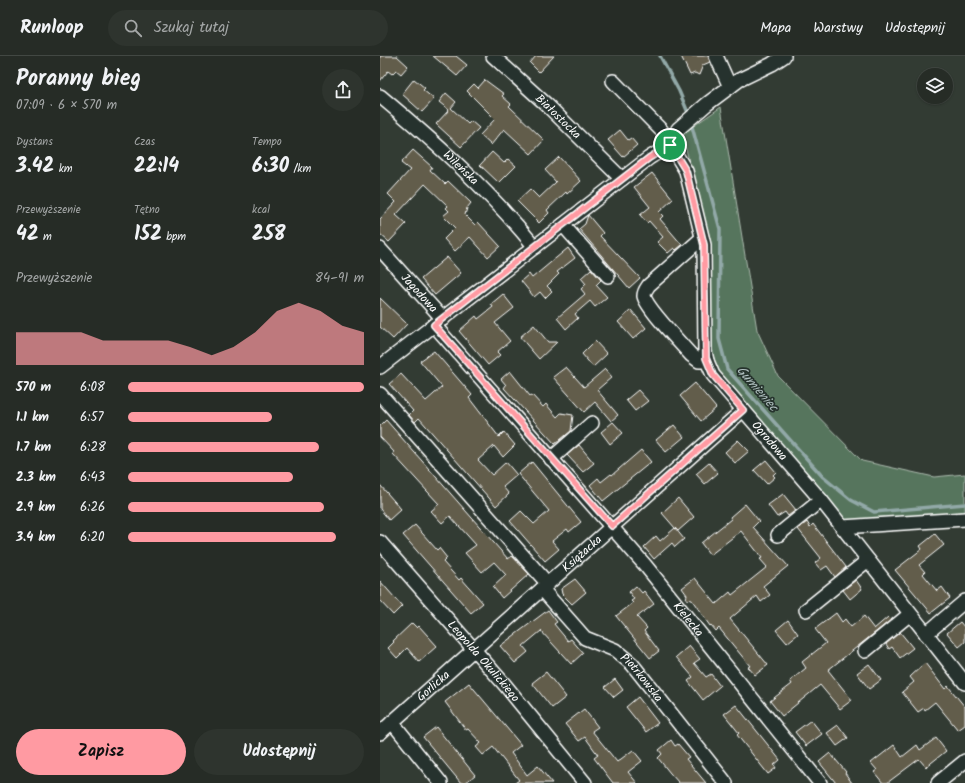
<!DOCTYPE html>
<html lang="pl">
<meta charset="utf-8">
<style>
body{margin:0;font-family:Kalam,sans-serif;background:#2e342e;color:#f1f3f6;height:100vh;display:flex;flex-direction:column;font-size:15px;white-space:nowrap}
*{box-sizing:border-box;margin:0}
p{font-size:13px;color:#a4a7a7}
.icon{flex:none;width:22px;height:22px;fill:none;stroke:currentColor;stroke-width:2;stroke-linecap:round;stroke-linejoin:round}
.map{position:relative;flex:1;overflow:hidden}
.side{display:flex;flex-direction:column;background:#262c26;width:380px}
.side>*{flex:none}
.controls{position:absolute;left:537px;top:12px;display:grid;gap:8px}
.controls a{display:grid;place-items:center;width:36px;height:36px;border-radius:50%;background:#262c26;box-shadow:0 1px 3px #0004,0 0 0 1px #424843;font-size:20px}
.pin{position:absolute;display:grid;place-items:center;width:34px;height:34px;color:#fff;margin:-17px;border:2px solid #fff;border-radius:50%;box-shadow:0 1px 4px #0007}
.round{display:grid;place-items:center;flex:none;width:42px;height:42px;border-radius:21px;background:#2e342e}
.overview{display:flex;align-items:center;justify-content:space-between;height:68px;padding:0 16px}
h1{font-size:22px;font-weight:700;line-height:30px}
.metrics{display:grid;grid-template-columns:repeat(3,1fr);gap:6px;height:68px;padding:4px 16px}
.metrics div{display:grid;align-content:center}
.metrics b{font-size:20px;font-weight:700}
.metrics small{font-size:11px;font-weight:400}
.metrics p{font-size:11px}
.chart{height:112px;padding:8px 16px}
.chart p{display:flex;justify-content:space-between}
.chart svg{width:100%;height:72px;margin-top:4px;fill:#ff9aa2;opacity:.7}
.primary-button{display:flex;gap:8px;margin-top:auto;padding:8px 16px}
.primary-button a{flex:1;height:46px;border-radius:24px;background:#ff9aa2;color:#111;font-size:16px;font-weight:700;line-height:46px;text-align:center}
.primary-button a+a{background:#2e342e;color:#f1f3f6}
ul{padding:0 16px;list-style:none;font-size:13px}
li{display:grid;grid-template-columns:64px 48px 1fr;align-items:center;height:30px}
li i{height:10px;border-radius:5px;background:#ff9aa2}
header{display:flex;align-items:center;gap:24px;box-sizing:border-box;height:56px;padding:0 20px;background:#262c26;border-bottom:1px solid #424843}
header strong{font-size:19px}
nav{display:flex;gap:22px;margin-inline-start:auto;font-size:14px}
.search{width:280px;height:36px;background:#2e342e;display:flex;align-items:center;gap:10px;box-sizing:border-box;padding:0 14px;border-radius:22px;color:#a4a7a7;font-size:15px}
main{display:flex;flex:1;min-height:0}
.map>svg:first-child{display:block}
</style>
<header>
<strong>Runloop</strong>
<div class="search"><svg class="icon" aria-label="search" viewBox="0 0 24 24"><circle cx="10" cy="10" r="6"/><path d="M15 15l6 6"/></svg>Szukaj tutaj</div>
<nav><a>Mapa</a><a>Warstwy</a><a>Udostępnij</a></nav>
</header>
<main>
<section class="side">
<div class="overview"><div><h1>Poranny bieg</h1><p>07:09 · 6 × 570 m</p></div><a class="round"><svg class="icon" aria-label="share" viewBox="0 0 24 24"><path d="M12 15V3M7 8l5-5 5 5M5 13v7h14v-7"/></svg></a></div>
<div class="metrics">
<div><p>Dystans</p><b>3.42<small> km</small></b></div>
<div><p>Czas</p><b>22:14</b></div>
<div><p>Tempo</p><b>6:30<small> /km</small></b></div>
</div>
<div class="metrics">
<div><p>Przewyższenie</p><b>42<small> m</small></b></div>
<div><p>Tętno</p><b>152<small> bpm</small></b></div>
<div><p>kcal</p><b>258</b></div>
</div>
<div class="chart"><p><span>Przewyższenie</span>84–91 m</p>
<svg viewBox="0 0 160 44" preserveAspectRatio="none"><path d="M0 44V24L10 24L20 24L30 24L40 29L50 29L60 29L70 29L80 33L90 38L100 33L110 24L120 11L130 6L140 11L150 20L160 24V44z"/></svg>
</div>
<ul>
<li><b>570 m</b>6:08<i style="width:100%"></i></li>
<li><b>1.1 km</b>6:57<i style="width:61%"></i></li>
<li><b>1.7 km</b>6:28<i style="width:81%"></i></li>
<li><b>2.3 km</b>6:43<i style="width:70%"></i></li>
<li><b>2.9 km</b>6:26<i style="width:83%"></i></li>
<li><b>3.4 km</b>6:20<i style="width:88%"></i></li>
</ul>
<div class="primary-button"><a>Zapisz</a><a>Udostępnij</a></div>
</section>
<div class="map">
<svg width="585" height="727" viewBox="0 0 585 727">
<rect width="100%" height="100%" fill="#323b33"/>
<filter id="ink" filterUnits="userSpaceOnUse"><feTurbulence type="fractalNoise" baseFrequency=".025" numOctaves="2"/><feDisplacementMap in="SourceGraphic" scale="8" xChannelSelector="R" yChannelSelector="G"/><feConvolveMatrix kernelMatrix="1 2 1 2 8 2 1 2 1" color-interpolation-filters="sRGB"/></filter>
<g filter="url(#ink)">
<path fill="#57755d" stroke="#abbaae" d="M341 51 377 274 398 320 482 405 554 421 585 418V457L480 466 461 464 337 314 331 300 329 181 302 78Z"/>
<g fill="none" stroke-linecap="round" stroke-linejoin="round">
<g stroke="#92a9a8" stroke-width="3.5">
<path d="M280 0 299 35 309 59"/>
<path d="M311 67 340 173 339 283 347 313 443 421 471 444 494 456 585 448"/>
</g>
</g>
<g fill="#625d4b" stroke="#fff">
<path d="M0 0H17L28 10 21 18 16 14 12 18 8 15 0 25Z"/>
<path d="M53 0H76L87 9 77 20Z"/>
<path d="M156 0H174L159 16 150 7Z"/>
<path d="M301 0H328L330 6 323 9 319 19 315 17 310 19Z"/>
<path d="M34 23 45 32 43 34 54 43 42 56 22 38Z"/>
<path d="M105 24 124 38 122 40 131 48 129 50 164 84 151 98 124 73 111 89 100 79 115 63 87 35 94 28 98 32Z"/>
<path d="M66 37 76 46 71 52 88 68 91 65 99 72 81 91 56 68 69 54 59 46Z"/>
<path d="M240 74 248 84 251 82 257 89 243 101 228 84Z"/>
<path d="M33 94 52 111 50 114 65 128 68 125 91 147 87 152 85 159 95 169 98 166 120 190 108 201 90 181 75 195 64 183 75 172 63 160 69 155 66 152 68 150 45 128 16 159 26 168 9 186 0 178V163L16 146 8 138 30 114 21 107Z"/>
<path d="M112 96 124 107 128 103 136 110 119 127 100 109Z"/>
<path d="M179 101 201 125 187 138 186 136 167 154 169 157 159 167 137 145 150 133 159 142 176 126 165 114Z"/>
<path d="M272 117 293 143 279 156 283 160 280 163 302 189 296 194 294 192 288 197 277 186 283 181 269 165 267 167 260 159 270 151 254 131Z"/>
<path d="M208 159 223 177 220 180 260 222 249 232 199 173 205 168Z"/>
<path d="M188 192 195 202 177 216 179 218 167 230 172 235 165 242 160 236 154 241 141 225 149 218 152 222Z"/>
<path d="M67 201 81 217 55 239 41 223Z"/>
<path d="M211 213 221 224 216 229 227 241 215 251 210 245 195 258 198 262 186 273 177 262 205 238 201 233 206 228 201 222Z"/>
<path d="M123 238 134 252 115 267 130 285 117 296 120 299 108 309 79 275 96 260 98 263 113 251 111 248Z"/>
<path d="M0 242 27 268 13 283 0 271Z"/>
<path d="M251 254 266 272 253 283 238 266Z"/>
<path d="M154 269 168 286H177L159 303 140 281Z"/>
<path d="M215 285 227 298 213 311 202 298Z"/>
<path d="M54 295 92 339 89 342 119 381 124 376 135 389 123 401 114 390 98 404 112 419 126 406 137 419 123 431 129 438 116 450 39 362 35 366 29 359 33 355 9 328 21 318 46 345 62 331 40 305Z"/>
<path d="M186 311 204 331 225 313 232 321 217 334 238 359 231 365 215 346 204 356 173 321Z"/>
<path d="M130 315 150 340 152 339 163 351 166 348 177 361 181 357 193 359 191 375 175 388 124 332 126 329 121 323Z"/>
<path d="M315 327 336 352 321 365 300 340Z"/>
<path d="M258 334 268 345 255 355 246 344Z"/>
<path d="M6 364 128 503 132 500 149 518 122 542 113 531 126 519 114 506 102 516 85 497 96 489 70 460 62 467 51 455 59 448 13 398 14 396 0 381V370Z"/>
<path d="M233 366 243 377 230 388 221 376Z"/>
<path d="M294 369 304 381 286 396 276 384Z"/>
<path d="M358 384 369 395 355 407 345 396Z"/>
<path d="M199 389 214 407 203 416 187 399Z"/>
<path d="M261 394 271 406 223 445 210 429 218 422 221 426 231 418 232 419Z"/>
<path d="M386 404 396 416 393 419 395 421 387 428 374 414Z"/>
<path d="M152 406 201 466 189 476 187 473 172 485 179 493 165 505 130 465 141 455 154 468 169 455 138 418Z"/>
<path d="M329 407 338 417 325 428 316 418Z"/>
<path d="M0 429 21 453 9 464 0 453Z"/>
<path d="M403 438 416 454 408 460 405 456 397 461 388 449Z"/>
<path d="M298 442 314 461 298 475 295 472 304 483 295 491 292 487 274 503 264 491 276 480 280 485 295 472 282 457Z"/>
<path d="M365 448 379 465 373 471 408 510 383 530 390 539 381 546 377 540 350 563 388 609 375 619 368 611 370 610 339 572 336 575 331 569 330 570 312 544 306 543 307 539 302 532 315 522 336 548 350 536 352 539 387 511 380 503 382 502 361 475 330 499 321 487 351 463 350 461Z"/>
<path d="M427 466 430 471 433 468 466 511 455 521 447 510 441 514 435 507 441 502 418 473Z"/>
<path d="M35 469 57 494 59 492 67 502 63 506 79 524 81 522 103 547 91 557 23 479Z"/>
<path d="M555 478 564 489 539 509 545 516 543 518 557 535 562 531 570 542 551 557 515 514 542 493 540 490Z"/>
<path d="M195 523 206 536 192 548 182 538 181 533Z"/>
<path d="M476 524 482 533 470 543 463 534Z"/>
<path d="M0 525 22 550 13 559 0 545Z"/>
<path d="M256 530 262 537 264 535 274 548 257 561 267 572 264 575 279 595 270 602 236 560 253 547 251 545 254 543 249 536Z"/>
<path d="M168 554 177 566 174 568 188 585 191 583 203 597 191 608 161 575 143 590 148 596 135 607 120 590Z"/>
<path d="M456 557 462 566 465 563 471 571 484 560 494 573 508 561 511 564 448 614 472 644 460 653 440 629 402 660 390 645 412 628 410 625 426 612 422 606 446 587 435 573Z"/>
<path d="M408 564 418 578 407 587 396 574Z"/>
<path d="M580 566 585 572V586L579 591 567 577Z"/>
<path d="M32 567 37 572 39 570 57 590 39 606 27 592 17 602 8 592 14 586 13 585Z"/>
<path d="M520 576 533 592 520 602 512 591 509 593 506 588Z"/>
<path d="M309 590 320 603 314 607 326 621 331 618 340 630 323 644 308 625 313 621 296 601Z"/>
<path d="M545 607 565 633 568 630 585 651V669L578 674 555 646 545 654 544 652 538 656 522 636 534 626 530 621Z"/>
<path d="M489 608 501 624 489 633 477 617Z"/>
<path d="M166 616 186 641 172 652 152 627Z"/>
<path d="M235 623 243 634 234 641 225 631Z"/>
<path d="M89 627 141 689 131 697 147 719 158 710 172 727H135L139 724 113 691 103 699 96 691 101 687 88 673 86 674 65 646Z"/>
<path d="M258 641 278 667 266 676 246 651Z"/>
<path d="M356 649 400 704 394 709 396 712 388 718 357 679 359 677 344 658Z"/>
<path d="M204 653 218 671 212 675 237 706 253 694 262 705 248 716 257 727H233L214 702 218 699 205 681 199 685 185 668Z"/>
<path d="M431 664 442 678 426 690 415 676Z"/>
<path d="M458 669 468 682 457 690 447 677Z"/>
<path d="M56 671 95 719 85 727H81L43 681Z"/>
<path d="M556 682 566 695 546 711 539 703 507 727H503L494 716 497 714 491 707 514 689 522 701 537 689 540 694Z"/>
<path d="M291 684 295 690 298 688 309 701 306 703 326 727H299L290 717 278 702 282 698 279 694Z"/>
<path d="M450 697 466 716 465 717 472 727H456L439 706Z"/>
</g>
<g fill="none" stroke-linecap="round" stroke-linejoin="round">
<g stroke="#fff" stroke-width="16">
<g id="minor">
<path id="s1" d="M113 0 167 49 242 123"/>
<path d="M336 0 350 31"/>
<path id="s2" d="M233 25 282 75 306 115 324 189 325 295 327 305 333 319 441 444 585 627"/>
<path id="s3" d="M0 40C56 87 109 134 155 191"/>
<path d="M183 169 228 220"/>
<path d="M322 182 269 229C267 232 264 235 264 240 266 251 301 288 311 299L319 305H327"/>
<path id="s4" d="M0 193 63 263"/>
<path id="s5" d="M54 269 265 509 440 727"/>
<path d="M0 311 269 102 290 89 298 73 327 48 359 24 392 8 404 0"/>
<path d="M0 338 168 528"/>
<path d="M171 403 212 367"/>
<path d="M462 471 585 463"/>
<path d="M398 479 441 444"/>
<path id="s6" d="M0 486 125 629 205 727"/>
<path id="s7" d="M162 533 205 582 235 594 252 608 346 727"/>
<path d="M426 554 488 504"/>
<path d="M546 578 585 545"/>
<path d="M485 595 530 558"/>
<path d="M12 666 61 727"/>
<path id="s8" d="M0 677 363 354"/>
<path d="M558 727 585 705"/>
</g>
</g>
<use href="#minor" stroke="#26332d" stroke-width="13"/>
</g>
</g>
<g fill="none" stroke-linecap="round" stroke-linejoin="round" filter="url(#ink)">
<g stroke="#fff" stroke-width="8">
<path id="route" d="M290 89 306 115 324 189 326 302 333 319 363 354 232 470 54 269 269 102Z"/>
</g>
<use href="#route" stroke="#ff9aa2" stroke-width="5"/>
</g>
<g text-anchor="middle" stroke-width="3.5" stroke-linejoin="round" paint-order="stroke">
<g font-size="12" fill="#fff" stroke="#26332d">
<text dy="4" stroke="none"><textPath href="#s1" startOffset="89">Białostocka</textPath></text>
<text dy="4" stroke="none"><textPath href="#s3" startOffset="108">Wileńska</textPath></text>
<text dy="4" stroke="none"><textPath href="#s4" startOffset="59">Jagodowa</textPath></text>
<text dy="4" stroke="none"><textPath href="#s2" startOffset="411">Ogrodowa</textPath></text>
<text dy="4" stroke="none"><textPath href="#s8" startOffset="270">Książacka</textPath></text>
<text dy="4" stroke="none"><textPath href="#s5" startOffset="389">Kielecka</textPath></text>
<text dy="4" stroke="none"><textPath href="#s6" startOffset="158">Leopolda Okulickiego</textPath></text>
<text dy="4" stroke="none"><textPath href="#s7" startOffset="136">Piotrkowska</textPath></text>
<text dy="4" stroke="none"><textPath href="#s8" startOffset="71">Gorlicka</textPath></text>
</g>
<g font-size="13" font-style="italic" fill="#aebebe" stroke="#26332d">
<text transform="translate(378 332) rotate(49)" y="5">Gumieniec</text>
</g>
</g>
</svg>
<div class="controls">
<a><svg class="icon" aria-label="layers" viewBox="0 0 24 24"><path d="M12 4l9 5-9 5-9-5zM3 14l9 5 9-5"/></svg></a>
</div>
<div class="pin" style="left:290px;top:89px;background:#1e9e55"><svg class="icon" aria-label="arrive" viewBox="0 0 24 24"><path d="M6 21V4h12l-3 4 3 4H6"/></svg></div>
</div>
</main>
